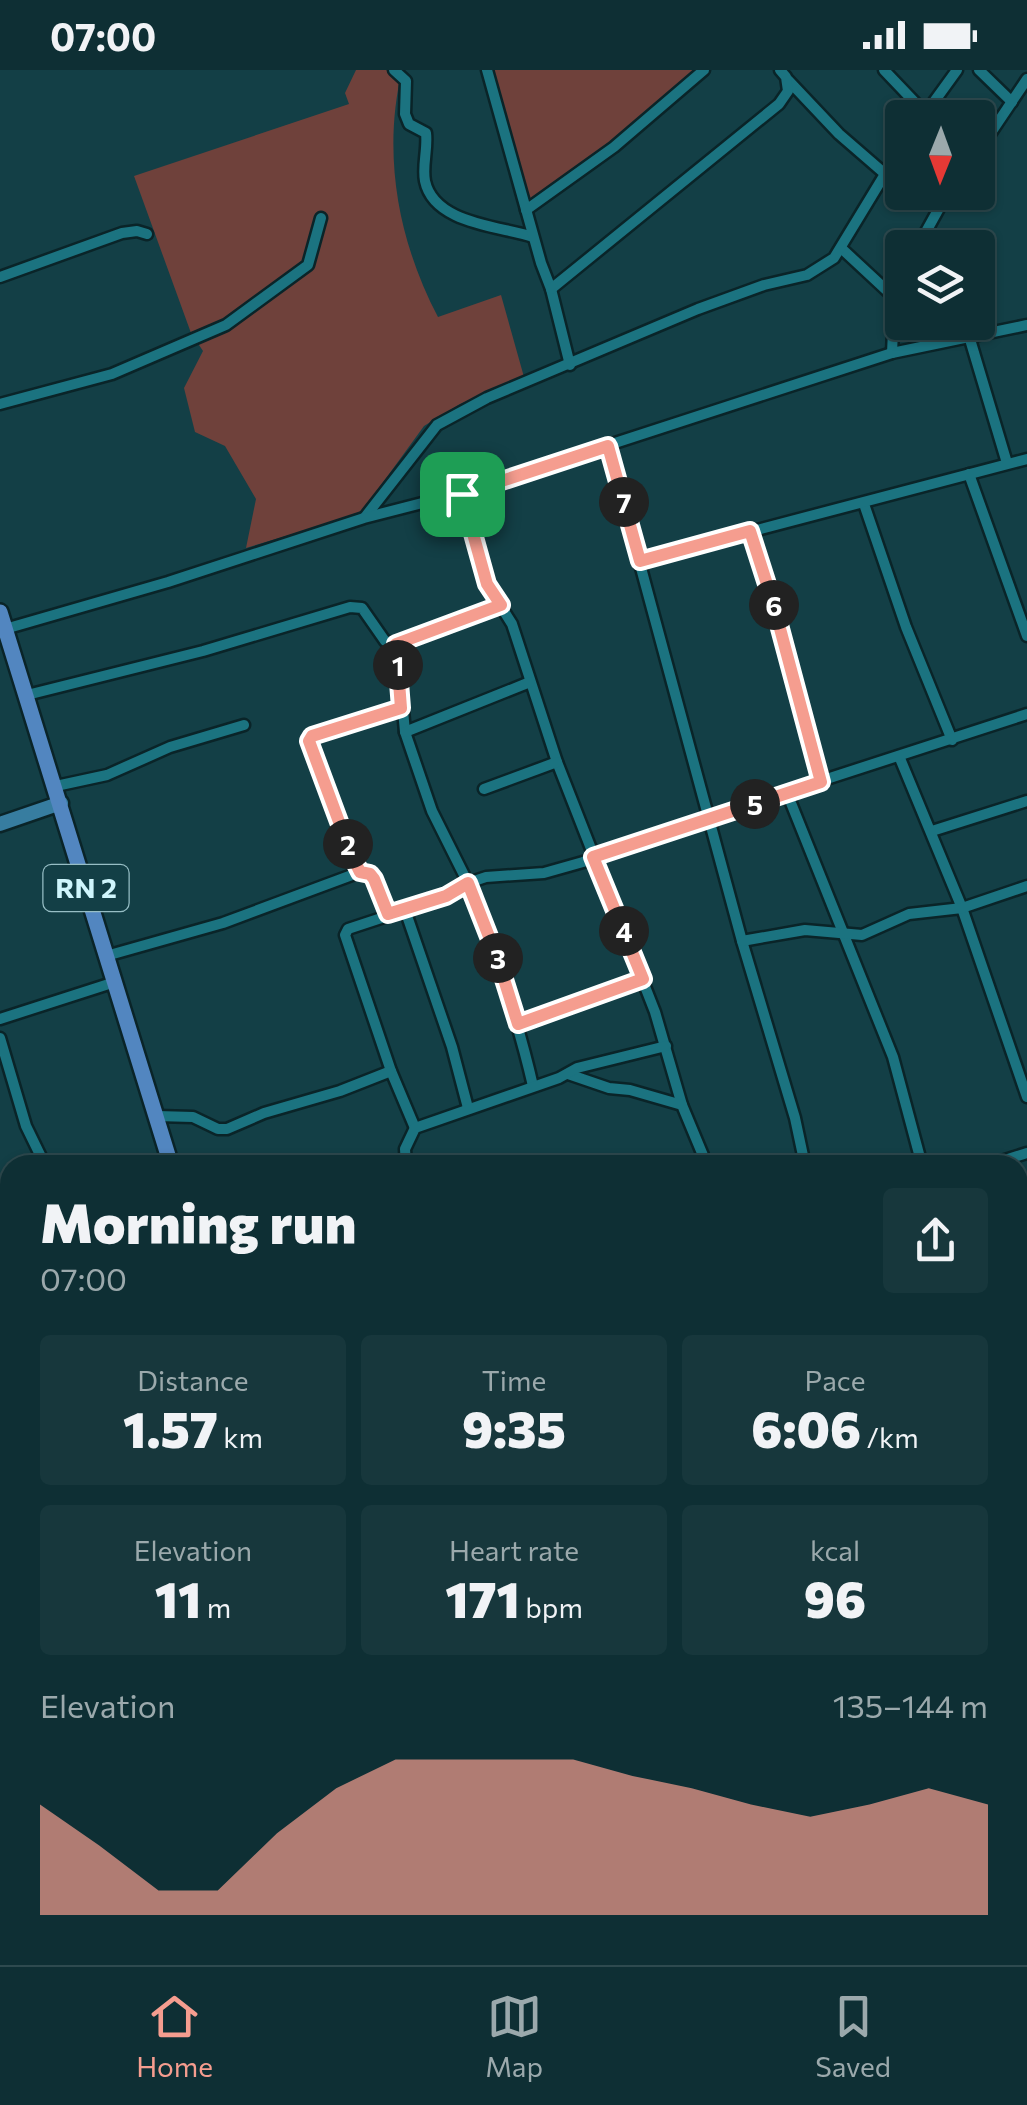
<!DOCTYPE html>
<meta charset="utf-8">
<style>
body{margin:0;font-family:Commissioner,sans-serif;background:#17373c;color:#f1f3f6;height:100vh;display:flex;flex-direction:column;font-size:38px;white-space:nowrap}
*{box-sizing:border-box;margin:0}
p{font-size:32px;color:#9ba9ac}
.icon{flex:none;width:55px;height:55px;fill:none;stroke:currentColor;stroke-width:2;stroke-linecap:round;stroke-linejoin:round}
.map{position:relative;flex:1;overflow:hidden}
.sheet{position:absolute;left:0px;top:1085px;width:1028px;height:810px;display:flex;flex-direction:column;background:#0e2f34;border-radius:30px 30px 0 0;box-shadow:0 2px 8px #0004,0 0 0 2px #2e4a4f}
.sheet>*{flex:none}
.needle{width:65px;rotate:181deg}
.fabs{position:absolute;left:885px;top:30px;display:grid;gap:20px}
.fabs a{display:grid;place-items:center;width:110px;height:110px;border-radius:10px;background:#0e2f34;box-shadow:0 2px 8px #0004,0 0 0 2px #2e4a4f;font-size:50px}
.pin{position:absolute;display:grid;place-items:center;width:85px;height:85px;color:#fff;margin:-42px;border-radius:20px;box-shadow:0 5px 15px #0006}
.km{position:absolute;width:50px;height:50px;margin:-25px;border-radius:50%;background:#222;color:#fff;font-size:28px;line-height:50px;text-align:center}
.round{display:grid;place-items:center;flex:none;width:105px;height:105px;border-radius:10px;background:#17373c}
.headline{display:flex;align-items:center;justify-content:space-between;height:170px;padding:0 40px}
h1{font-size:55px;font-weight:800;line-height:75px}
.stats{display:grid;grid-template-columns:repeat(3,1fr);gap:15px;height:170px;padding:10px 40px}
.stats div{display:grid;align-content:center;border-radius:10px;background:#17373c;text-align:center}
.stats b{font-size:50px;font-weight:800}
.stats small{font-size:28px;font-weight:400}
.stats p{font-size:28px}
.chart{height:280px;padding:20px 40px}
.chart p{display:flex;justify-content:space-between}
.chart svg{width:100%;height:180px;margin-top:10px;fill:#f59d8f;opacity:.7}
.status{display:flex;justify-content:space-between;align-items:center;height:70px;padding:0 50px;background:#0e2f34;direction:ltr}
.status svg{height:28px;fill:currentColor}
.menu{display:flex;justify-content:space-around;align-items:center;height:140px;border-top:2px solid #2e4a4f;background:#0e2f34;font-size:28px;color:#9ba9ac}
.menu a{display:grid;justify-items:center;gap:5px}
.menu .current{color:#f59d8f}
.map>svg:first-child{display:block}
</style>
<div class="status"><b>07:00</b><svg viewBox="0 0 49 12"><path d="M0 12V9h3v3zM5 12V6h3v6zM10 12V3h3v9zM15 12V0h3v12zM26 1h20v11H26zM47 4h2v5h-2z"/></svg></div>
<div class="map">
<svg width="1027" height="1895" viewBox="0 0 1027 1895">
<rect width="100%" height="100%" fill="#133f46"/>
<path fill="#1a4d55" d="M531 1885H765L780 1895H524Z"/>
<g fill="#6f413b">
<path d="M356 0H402C382 84 398 171 438 247L501 225 524 307 460 334 424 356 360 444 246 478 256 429 225 376 195 362 184 318 203 281 191 263 134 106 349 34 345 23Z"/>
<path d="M490 0H696L604 78 530 130Z"/>
</g>
<g fill="none" stroke-linecap="round" stroke-linejoin="round">
<g stroke="#0a2428" stroke-width="15">
<g id="street">
<path d="M394 0 406 11 405 44 409 54 426 63C428 79 422 96 425 111 434 154 500 156 533 167"/>
<path d="M487 0 541 193 551 219 570 295"/>
<path d="M884 0 925 43"/>
<path d="M979 0 1012 32"/>
<path d="M788 10 839 64 884 103"/>
<path d="M923 47 957 0"/>
<path d="M978 82 1027 9"/>
<path d="M526 140 614 77 704 0"/>
<path d="M841 178 897 230"/>
<path d="M917 178 948 122"/>
<path d="M0 207 122 163 137 161 147 164"/>
<path d="M551 219 779 34 788 21 786 7 780 0"/>
<path d="M969 266 1007 393"/>
<path d="M892 283 894 239 902 213"/>
<path d="M0 334 112 304 226 255 308 195 321 148"/>
<path d="M608 376 742 871 795 1048 805 1095"/>
<path d="M969 404 1027 566"/>
<path d="M461 423 487 514 512 554 557 692 655 942 682 1035"/>
<path d="M864 434 906 557 952 670"/>
<path d="M365 447 437 355 487 328 698 239 764 215 807 205 834 188 902 76"/>
<path d="M749 461 774 535 821 712"/>
<path d="M639 491 1027 389"/>
<path d="M5 559 168 512 364 448 461 423 892 283 1027 255"/>
<path d="M397 574 405 662 432 741 468 813 445 827 348 859 345 865 391 1001 415 1058"/>
<path d="M27 625 203 581 350 537 362 538 385 571 397 574 501 535"/>
<path d="M405 662 530 612"/>
<path d="M899 686 962 838 1027 1027"/>
<path d="M56 716 107 705 170 677 244 655"/>
<path d="M484 719 557 692"/>
<path d="M787 723 893 987 922 1095"/>
<path d="M932 761 1027 731"/>
<path d="M360 802 309 671 312 666 401 638"/>
<path d="M405 840 452 977 468 1038"/>
<path d="M742 871 805 860 862 865 909 844 962 838 1027 816"/>
<path d="M106 886 223 853 360 802 370 805 374 809 388 845"/>
<path d="M0 949 115 912"/>
<path d="M518 954 643 909"/>
<path d="M0 968 26 1056 45 1095"/>
<path d="M568 1004 609 1018 630 1020 682 1035 707 1095"/>
<path d="M533 1016C517 946 494 880 468 813L486 807 544 803 583 792 651 766 1027 644"/>
<path d="M157 1046 193 1047 218 1059H227L264 1043 340 1021 391 1001"/>
<path d="M406 1095 405 1079 415 1058 559 1008 577 998 666 976"/>
<path d="M989 1095 1027 1083"/>
<path d="M0 1147 10 1144"/>
<path d="M1018 1181 1027 1177"/>
<path d="M0 1222 10 1219"/>
<path d="M0 1318 10 1321"/>
<path d="M0 1360 10 1358"/>
<path d="M1018 1411 1027 1410"/>
<path d="M0 1556 10 1553"/>
<path d="M0 1643 10 1668"/>
<path d="M1018 1704 1027 1701"/>
<path d="M0 1845 10 1841"/>
</g>
</g>
<g stroke="#0a2428" stroke-width="19">
<path id="secondary" d="M0 754 61 733"/>
</g>
<g stroke="#0a2428" stroke-width="20">
<g id="primary">
<path d="M0 542 171 1095"/>
<path d="M420 1885 423 1895"/>
<path d="M806 1885 820 1895"/>
</g>
</g>
<use href="#street" stroke="#1b7380" stroke-width="10"/>
<use href="#secondary" stroke="#377da0" stroke-width="14"/>
<use href="#primary" stroke="#5286c0" stroke-width="15"/>
</g>
<g fill="none" stroke-linecap="round" stroke-linejoin="round">
<g stroke="#fff" stroke-width="20">
<path id="route" d="M608 376 640 491 750 461 774 536 821 712 593 787 643 909 518 954 497 887 468 813 446 826 388 844 374 809 370 804 360 802 351 784 309 671 312 666 401 638 396 574 501 535 487 514 462 424Z"/>
</g>
<use href="#route" stroke="#f59d8f" stroke-width="12"/>
</g>
<g text-anchor="middle" stroke-width="9" stroke-linejoin="round" paint-order="stroke">
<rect fill="#133f46" stroke="#97bec5" stroke-width="2.5" x="43.5" y="795" width="85" height="46" rx="8"/>
<g font-size="28" font-weight="bold" fill="#cff5fc">
<text x="86" y="828">RN 2</text>
</g>
</g>
</svg>
<div class="fabs">
<a><svg class="needle" viewBox="-14 -14 28 28"><path d="M0-13l5 13h-10z" fill="#e53935"/><path d="M0 13l5-13h-10z" fill="#9ba9ac"/></svg></a>
<a><svg class="icon" aria-label="layers" viewBox="0 0 24 24"><path d="M12 4l9 5-9 5-9-5zM3 14l9 5 9-5"/></svg></a>
</div>
<div class="pin" style="left:462px;top:424px;background:#1e9e55"><svg class="icon" aria-label="arrive" viewBox="0 0 24 24"><path d="M6 21V4h12l-3 4 3 4H6"/></svg></div>
<b class="km" style="left:398px;top:595px">1</b>
<b class="km" style="left:348px;top:774px">2</b>
<b class="km" style="left:498px;top:888px">3</b>
<b class="km" style="left:624px;top:861px">4</b>
<b class="km" style="left:755px;top:734px">5</b>
<b class="km" style="left:774px;top:535px">6</b>
<b class="km" style="left:624px;top:432px">7</b>
<section class="sheet">
<div class="headline"><div><h1>Morning run</h1><p>07:00</p></div><a class="round"><svg class="icon" aria-label="share" viewBox="0 0 24 24"><path d="M12 15V3M7 8l5-5 5 5M5 13v7h14v-7"/></svg></a></div>
<div class="stats">
<div><p>Distance</p><b>1.57<small> km</small></b></div>
<div><p>Time</p><b>9:35</b></div>
<div><p>Pace</p><b>6:06<small> /km</small></b></div>
</div>
<div class="stats">
<div><p>Elevation</p><b>11<small> m</small></b></div>
<div><p>Heart rate</p><b>171<small> bpm</small></b></div>
<div><p>kcal</p><b>96</b></div>
</div>
<div class="chart"><p><span>Elevation</span>135–144 m</p>
<svg viewBox="0 0 160 44" preserveAspectRatio="none"><path d="M0 44V17L10 27L20 38L30 38L40 24L50 13L60 6L70 6L80 6L90 6L100 10L110 13L120 17L130 20L140 17L150 13L160 17V44z"/></svg>
</div>
</section>
</div>
<nav class="menu">
<a class="current"><svg class="icon" aria-label="home" viewBox="0 0 24 24"><path d="M3 11l9-7 9 7M6 9v11h12V9"/></svg>Home</a>
<a><svg class="icon" aria-label="map" viewBox="0 0 24 24"><path d="M3 6l6-2 6 2 6-2v14l-6 2-6-2-6 2zM9 4v14M15 6v14"/></svg>Map</a>
<a><svg class="icon" aria-label="saved" viewBox="0 0 24 24"><path d="M7 4h10v16l-5-4-5 4z"/></svg>Saved</a>
</nav>
